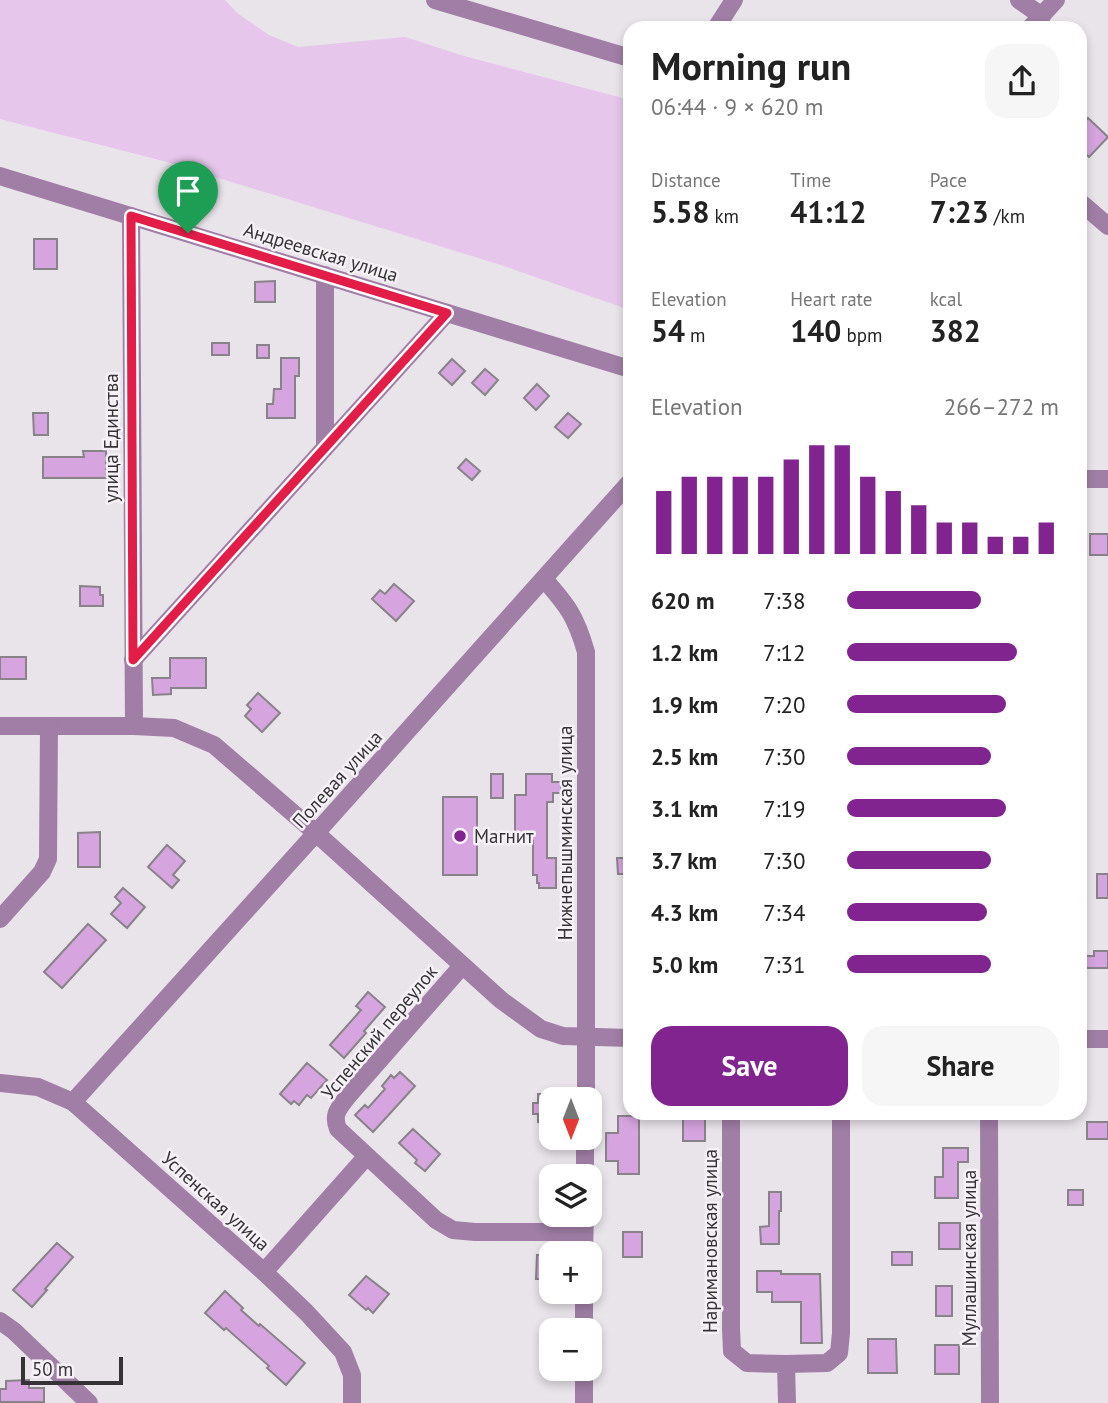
<!DOCTYPE html>
<meta charset="utf-8">
<style>
body{margin:0;font-family:"PT Sans",sans-serif;background:#f6f6f6;color:#222;height:100vh;display:flex;flex-direction:column;font-size:26px;white-space:nowrap}
*{box-sizing:border-box;margin:0}
p{font-size:23px;color:#767676}
.icon{flex:none;width:38px;height:38px;fill:none;stroke:currentColor;stroke-width:2;stroke-linecap:round;stroke-linejoin:round}
.map{position:relative;flex:1;overflow:hidden}
.side{position:absolute;left:623px;top:21px;width:464px;height:1099px;display:flex;flex-direction:column;background:#fff;border-radius:21px;box-shadow:0 4px 10px #0003}
.side>*{flex:none}
.needle{width:46px;rotate:180deg}
.buttons{position:absolute;left:539px;top:1087px;display:grid;gap:14px}
.buttons a{display:grid;place-items:center;width:63px;height:63px;border-radius:14px;background:#fff;box-shadow:0 4px 10px #0003;font-size:35px}
.scale{position:absolute;left:21px;bottom:18px;width:102px;box-sizing:border-box;padding-left:7px;border:4px solid #353335;border-top:0;font-size:19px;line-height:24px;white-space:nowrap;color:#353335;-webkit-text-stroke:5px #f6f0f7;paint-order:stroke}
.pin{position:absolute;display:grid;place-items:center;width:60px;height:60px;color:#fff;margin:-72px -30px;border-radius:50% 50% 50% 0;rotate:-45deg;box-shadow:0 0 7px #0007}
.pin .icon{rotate:45deg}
.round{display:grid;place-items:center;flex:none;width:74px;height:74px;border-radius:21px;background:#f6f6f6}
.head{display:flex;align-items:center;justify-content:space-between;height:119px;padding:0 28px}
h1{font-size:38px;font-weight:800;line-height:52px}
.figures{display:grid;grid-template-columns:repeat(3,1fr);gap:10px;height:119px;padding:7px 28px}
.figures div{display:grid;align-content:center}
.figures b{font-size:30px;font-weight:800}
.figures small{font-size:19px;font-weight:400}
.figures p{font-size:19px}
.chart{height:196px;padding:14px 28px}
.chart p{display:flex;justify-content:space-between}
.chart svg{width:100%;height:126px;margin-top:7px;stroke:#812490;stroke-width:6}
.cta{display:flex;gap:14px;margin-top:auto;padding:14px 28px}
.cta a{flex:1;height:80px;border-radius:21px;background:#812490;color:#fff;font-size:28px;font-weight:800;line-height:80px;text-align:center}
.cta a+a{background:#f6f6f6;color:#222}
ul{padding:0 28px;list-style:none;font-size:23px}
li{display:grid;grid-template-columns:112px 84px 1fr;align-items:center;height:52px}
li i{height:18px;border-radius:9px;background:#812490}
.map>svg:first-child{display:block}
</style>
<div class="map">
<svg width="1108" height="1403" viewBox="0 0 1108 1403">
<rect width="100%" height="100%" fill="#e9e3ea"/>
<path fill="#e6c6eb" d="M0 0H225L237 13 269 35 298 47 405 37 464 56 630 100V310L501 265 167 162 0 119Z"/>
<g fill="#d6a4de" stroke="#888389" stroke-width="2">
<path d="M1088 118 1108 137 1089 157 1080 148V127Z"/>
<rect x="34" y="239" width="23" height="30"/>
<path d="M275 281V302H255V282Z"/>
<rect x="212" y="343" width="17" height="12"/>
<rect x="257" y="345" width="12" height="13"/>
<path d="M281 358H299V376H295V418H267V404H273L274 389H281Z"/>
<path d="M452 359 465 371 452 385 439 373Z"/>
<path d="M485 369 498 380 485 395 472 383Z"/>
<path d="M537 384 549 396 536 410 524 398Z"/>
<path d="M33 413H48V435H34Z"/>
<path d="M568 413 581 424 568 438 555 427Z"/>
<path d="M83 451H106V478H43V457H84Z"/>
<path d="M466 459 480 471 472 480 458 468Z"/>
<rect x="1090" y="534" width="18" height="21"/>
<path d="M394 584 414 601 396 621 372 599 380 590 385 594Z"/>
<path d="M80 586 100 587V595H103V606H80Z"/>
<rect x="0" y="657" width="26" height="22"/>
<path d="M170 658H206V688H171V694L153 695 152 678H170Z"/>
<path d="M258 693 280 713 262 732 245 716 251 709 247 705Z"/>
<rect x="491" y="774" width="12" height="24"/>
<path d="M526 774H552V782H561V793H553V802H547V858H556V888H539V883H537V875H533V841H515V795H526Z"/>
<rect x="443" y="797" width="34" height="78"/>
<path d="M100 832V867H78V833Z"/>
<path d="M167 845 185 861 173 875 179 880 172 888 148 867Z"/>
<path d="M617 858H630V874H618Z"/>
<rect x="1097" y="874" width="11" height="24"/>
<path d="M123 888 145 907 127 928 111 914 121 903 115 897Z"/>
<path d="M88 924 106 940 62 988 44 972Z"/>
<path d="M1094 951H1108V968H1084V956H1094Z"/>
<path d="M368 992 385 1007 364 1031 366 1033 344 1058 330 1045 361 1010 356 1006Z"/>
<path d="M307 1063 327 1080 311 1098 307 1095 299 1105 294 1101 291 1104 280 1094Z"/>
<path d="M400 1072 415 1086 373 1132 355 1115 365 1105 368 1108 385 1089 382 1086 391 1075 394 1078Z"/>
<path d="M538 1094H551V1122H538V1114H533V1103H538Z"/>
<path d="M705 1114V1141H683V1115Z"/>
<path d="M618 1116H639V1174H618V1161H606V1133H618Z"/>
<rect x="1087" y="1122" width="21" height="17"/>
<path d="M413 1129 440 1154 425 1171 415 1163 417 1160 399 1143Z"/>
<path d="M943 1148H968V1162H958V1198H935V1177H943Z"/>
<rect x="1068" y="1190" width="15" height="15"/>
<path d="M769 1192H781V1211H779V1244H761L760 1227 769 1226Z"/>
<rect x="939" y="1223" width="21" height="26"/>
<rect x="623" y="1232" width="19" height="25"/>
<path d="M57 1243 73 1257 45 1289 47 1290 32 1307 13 1290Z"/>
<rect x="892" y="1252" width="20" height="13"/>
<path d="M537 1255H551V1279H536Z"/>
<path d="M757 1271H781V1274H820L822 1343H801V1302H772V1292H757Z"/>
<path d="M366 1276 389 1294 373 1313 368 1308 366 1310 349 1295Z"/>
<rect x="936" y="1286" width="16" height="30"/>
<path d="M225 1291 243 1308 241 1310 259 1326 260 1324 305 1363 286 1385 267 1368 269 1366 226 1328 224 1330 205 1313Z"/>
<path d="M868 1339H896L897 1373H868Z"/>
<rect x="935" y="1345" width="24" height="29"/>
<path d="M29 1380V1388H44V1402H0V1389H6V1381Z"/>
</g>
<g fill="none" stroke-linecap="round" stroke-linejoin="round">
<g stroke="#a07ea6" stroke-width="18">
<path d="M435 0 630 58"/>
<path d="M1019 0 1042 16"/>
<path d="M716 28 734 0"/>
<path d="M1030 28 1056 0"/>
<path d="M0 176 630 369"/>
<path d="M1080 202 1108 226"/>
<path d="M131 216 134 726"/>
<path d="M325 275V448"/>
<path d="M1080 479H1108"/>
<path d="M544 579C568 606 576 617 586 652V1099"/>
<path d="M133 660 447 313"/>
<path d="M0 726H134L174 728 214 745 316 833 501 1000 541 1029 563 1036 630 1038"/>
<path d="M0 919 42 872 48 859 49 726"/>
<path d="M462 966 348 1096C339 1108 332 1114 338 1129L436 1220 453 1230 475 1232H584"/>
<path d="M1080 1039H1108"/>
<path d="M0 1083 38 1087 73 1102 264 1272 306 1312 343 1352 352 1375V1403"/>
<path d="M73 1102 316 833 630 482"/>
<path d="M731 1113V1329L732 1351 747 1363 786 1364 787 1403"/>
<path d="M989 1113 990 1403"/>
<path d="M585 1176V1138"/>
<path d="M584 1253 585 1214"/>
<path d="M264 1272 366 1157"/>
<path d="M0 1321 14 1331 89 1403"/>
<path d="M584 1330V1292"/>
<path d="M786 1364 827 1363 839 1353 841 1333V1113"/>
<path d="M584 1403V1368"/>
</g>
</g>
<g fill="none" stroke-linecap="round" stroke-linejoin="round">
<g stroke="#fff" stroke-width="14">
<path id="route" d="M131 216 447 313 133 660Z"/>
</g>
<use href="#route" stroke="#e11d48" stroke-width="9"/>
</g>
<circle fill="#812490" stroke="#f6f0f7" stroke-width="2.5" cx="460" cy="836" r="7"/>
<g text-anchor="middle" stroke-width="5" stroke-linejoin="round" paint-order="stroke">
<g font-size="19" fill="#353335" stroke="#f6f0f7">
<text transform="translate(321 252) rotate(17)" y="7">Андреевская улица</text>
<text transform="translate(111 438) rotate(-90)" y="7">улица Единства</text>
<text transform="translate(337 779) rotate(-48)" y="7">Полевая улица</text>
<text transform="translate(565 833) rotate(-90)" y="7">Нижнепышминская улица</text>
<text transform="translate(379 1032) rotate(-50)" y="7">Успенский переулок</text>
<text transform="translate(216 1201) rotate(42)" y="7">Успенская улица</text>
<text transform="translate(710 1241) rotate(-90)" y="7">Наримановская улица</text>
<text transform="translate(969 1258) rotate(-90)" y="7">Муллашинская улица</text>
</g>
<g font-size="19" fill="#353335" stroke="#f6f0f7" text-anchor="start">
<text x="474" y="843">Магнит</text>
</g>
</g>
</svg>
<div class="buttons">
<a><svg class="needle" viewBox="-14 -14 28 28"><path d="M0-13l5 13h-10z" fill="#e53935"/><path d="M0 13l5-13h-10z" fill="#767676"/></svg></a>
<a><svg class="icon" aria-label="layers" viewBox="0 0 24 24"><path d="M12 4l9 5-9 5-9-5zM3 14l9 5 9-5"/></svg></a>
<a>+</a>
<a>−</a>
</div>
<div class="scale">50 m</div>
<div class="pin" style="left:188px;top:233px;background:#1e9e55"><svg class="icon" aria-label="arrive" viewBox="0 0 24 24"><path d="M6 21V4h12l-3 4 3 4H6"/></svg></div>
<section class="side">
<div class="head"><div><h1>Morning run</h1><p>06:44 · 9 × 620 m</p></div><a class="round"><svg class="icon" aria-label="share" viewBox="0 0 24 24"><path d="M12 15V3M7 8l5-5 5 5M5 13v7h14v-7"/></svg></a></div>
<div class="figures">
<div><p>Distance</p><b>5.58<small> km</small></b></div>
<div><p>Time</p><b>41:12</b></div>
<div><p>Pace</p><b>7:23<small> /km</small></b></div>
</div>
<div class="figures">
<div><p>Elevation</p><b>54<small> m</small></b></div>
<div><p>Heart rate</p><b>140<small> bpm</small></b></div>
<div><p>kcal</p><b>382</b></div>
</div>
<div class="chart"><p><span>Elevation</span>266–272 m</p>
<svg viewBox="0 0 160 44" preserveAspectRatio="none"><path d="M5 44V22M15 44V17M25 44V17M35 44V17M45 44V17M55 44V11M65 44V6M75 44V6M85 44V17M95 44V22M105 44V27M115 44V33M125 44V33M135 44V38M145 44V38M155 44V33"/></svg>
</div>
<ul>
<li><b>620 m</b>7:38<i style="width:63%"></i></li>
<li><b>1.2 km</b>7:12<i style="width:80%"></i></li>
<li><b>1.9 km</b>7:20<i style="width:75%"></i></li>
<li><b>2.5 km</b>7:30<i style="width:68%"></i></li>
<li><b>3.1 km</b>7:19<i style="width:75%"></i></li>
<li><b>3.7 km</b>7:30<i style="width:68%"></i></li>
<li><b>4.3 km</b>7:34<i style="width:66%"></i></li>
<li><b>5.0 km</b>7:31<i style="width:68%"></i></li>
</ul>
<div class="cta"><a>Save</a><a>Share</a></div>
</section>
</div>
